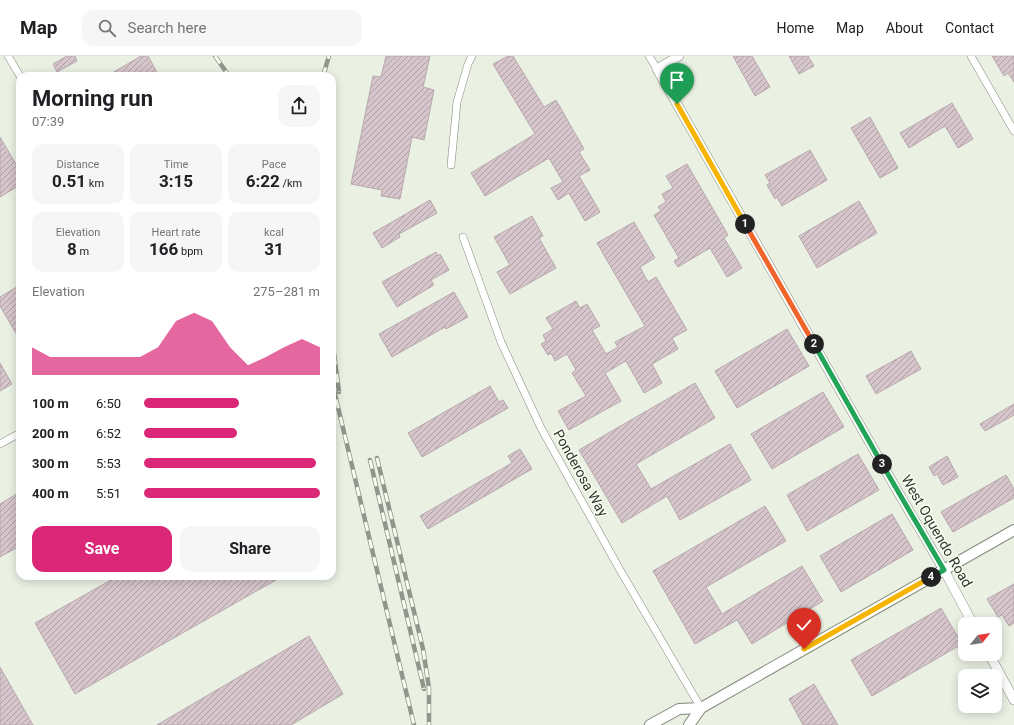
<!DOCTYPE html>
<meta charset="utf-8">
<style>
body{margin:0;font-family:Roboto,sans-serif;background:#f6f6f6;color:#202124;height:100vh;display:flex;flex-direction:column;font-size:15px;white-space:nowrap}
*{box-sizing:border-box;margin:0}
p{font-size:13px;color:#757577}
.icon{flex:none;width:22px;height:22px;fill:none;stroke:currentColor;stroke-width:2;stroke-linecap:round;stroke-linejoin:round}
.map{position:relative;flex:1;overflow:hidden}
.side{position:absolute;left:16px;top:16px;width:320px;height:508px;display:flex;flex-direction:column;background:#fff;border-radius:12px;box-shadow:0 2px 10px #0003}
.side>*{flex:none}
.needle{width:26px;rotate:60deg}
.tools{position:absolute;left:958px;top:561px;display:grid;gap:8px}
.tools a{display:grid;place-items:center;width:44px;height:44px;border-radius:8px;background:#fff;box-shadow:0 2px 10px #0003;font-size:20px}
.pin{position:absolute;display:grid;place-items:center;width:34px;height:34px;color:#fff;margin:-41px -17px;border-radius:50% 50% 50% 0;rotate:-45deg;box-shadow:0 0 4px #0007}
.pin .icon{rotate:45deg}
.km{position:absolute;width:20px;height:20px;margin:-10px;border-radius:50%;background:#222;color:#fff;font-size:11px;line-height:20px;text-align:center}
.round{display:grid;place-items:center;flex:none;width:42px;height:42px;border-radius:12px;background:#f6f6f6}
.summary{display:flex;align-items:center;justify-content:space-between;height:68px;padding:0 16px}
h1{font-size:22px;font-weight:700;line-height:30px}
.figures{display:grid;grid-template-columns:repeat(3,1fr);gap:6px;height:68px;padding:4px 16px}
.figures div{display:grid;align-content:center;border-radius:10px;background:#f6f6f6;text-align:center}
.figures b{font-size:17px;font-weight:700}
.figures small{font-size:11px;font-weight:400}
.figures p{font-size:11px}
.chart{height:112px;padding:8px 16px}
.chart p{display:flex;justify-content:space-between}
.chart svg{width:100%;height:72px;margin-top:4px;fill:#db2777;opacity:.7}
.button{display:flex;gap:8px;margin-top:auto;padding:8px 16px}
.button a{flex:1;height:46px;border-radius:12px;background:#db2777;color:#fff;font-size:16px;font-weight:700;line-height:46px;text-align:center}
.button a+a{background:#f6f6f6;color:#202124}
ul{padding:0 16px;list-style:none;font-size:13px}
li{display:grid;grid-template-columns:64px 48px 1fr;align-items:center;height:30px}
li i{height:10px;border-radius:5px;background:#db2777}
header{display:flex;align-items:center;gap:24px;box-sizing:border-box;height:56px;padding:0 20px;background:#fff;border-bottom:1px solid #e0e0e0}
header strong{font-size:19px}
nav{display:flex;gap:22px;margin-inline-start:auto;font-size:14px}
.search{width:280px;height:36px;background:#f6f6f6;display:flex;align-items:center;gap:10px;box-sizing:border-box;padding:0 14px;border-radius:12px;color:#757577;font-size:15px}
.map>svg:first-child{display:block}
</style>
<header>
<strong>Map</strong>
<div class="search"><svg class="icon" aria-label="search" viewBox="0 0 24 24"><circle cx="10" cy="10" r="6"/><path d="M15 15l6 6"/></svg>Search here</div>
<nav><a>Home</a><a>Map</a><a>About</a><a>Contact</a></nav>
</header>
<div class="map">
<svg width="1014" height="669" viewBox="0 0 1014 669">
<defs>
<pattern id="building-hatch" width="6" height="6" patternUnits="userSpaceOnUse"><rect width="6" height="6" fill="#d6c6cc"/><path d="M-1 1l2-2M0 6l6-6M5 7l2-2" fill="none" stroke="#aea1a6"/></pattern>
</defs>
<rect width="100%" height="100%" fill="#eaf1e3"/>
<g fill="url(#building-hatch)" stroke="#b8a8ae">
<path d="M67 0H75L77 5 57 16 53 8Z"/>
<path d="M141 0H148L159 20H107Z"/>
<path d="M386 0H430L423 31 434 34 424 84 412 81 400 143 381 140 382 134 351 128 373 20 381 21Z"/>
<path d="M508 0H513L544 51 556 44 584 93 579 96 590 114 579 120 600 156 585 165 569 137 558 144 551 132 563 126 549 102 485 140 471 117 535 78 493 8Z"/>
<path d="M733 0H752L770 31 755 40Z"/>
<path d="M789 0H808L814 10 799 18Z"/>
<path d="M992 0H1014V26L1008 17 1004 20Z"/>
<path d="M952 47 973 83 958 92 945 70 909 92 900 77Z"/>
<path d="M870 61 898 112 880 122 851 72Z"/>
<path d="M0 81 20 115V129L0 141Z"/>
<path d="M810 94 827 124 782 150 777 141 775 143 767 129 770 127 765 119Z"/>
<path d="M687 108 728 179 724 182 742 212 727 221 710 192 678 211 674 205 679 202 654 159 661 155 658 151 666 146 662 138 673 132 666 120Z"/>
<path d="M430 144 437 157 399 178 400 181 382 192 373 177Z"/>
<path d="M859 145 877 177 817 212 799 180Z"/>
<path d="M532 160 543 180 539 182 556 212 510 238 497 216 510 209 494 181Z"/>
<path d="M634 166 655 202 640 211 648 226 656 221 687 274 672 282 678 293 652 308 662 327 644 337 626 305 605 317 621 345 569 374 558 355 586 340 572 317 576 314 567 298 555 305 551 297 548 299 541 288 546 285 543 279 553 273 546 262 576 245 580 252 587 248 600 270 592 274 606 298 618 291 615 286 645 270 597 187Z"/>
<path d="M436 196 438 200 440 198 449 214 431 224 434 229 397 251 382 226Z"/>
<path d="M20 229V284L0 250V241Z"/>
<path d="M454 236 468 261 446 273 445 271 392 301 379 278Z"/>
<path d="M787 273 809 310 737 352 715 315Z"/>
<path d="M911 295 921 313 876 338 866 320Z"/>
<path d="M0 307 12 328 0 335Z"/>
<path d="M695 327 715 362 636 408 651 433 730 388 751 424 680 464 667 440 622 467 579 394Z"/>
<path d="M490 330 499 346 503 344 508 352 422 401 408 377Z"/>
<path d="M823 336 844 371 772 413 751 378Z"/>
<path d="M1014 348V359L985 375 980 368Z"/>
<path d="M520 393 532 413 428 473 420 460 512 407 508 400Z"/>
<path d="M858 398 879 434 807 475 787 439Z"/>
<path d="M947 400 958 421 943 429 937 418 934 420 929 411Z"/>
<path d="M1006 419 1014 433V442L953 476 941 456Z"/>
<path d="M20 436V490L0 501V448Z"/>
<path d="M765 450 786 485 706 531 722 558 802 510 823 545 752 588 737 564 695 588 653 515Z"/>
<path d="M892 458 913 494 841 536 820 500Z"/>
<path d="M118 520H283L75 638 35 567Z"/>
<path d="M1014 528V567L1009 570 1002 559 998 561 987 543Z"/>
<path d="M941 552 962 588 872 640 851 604Z"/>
<path d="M309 580 343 638 291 669H157Z"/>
<path d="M0 611 33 669H0Z"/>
<path d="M814 628 838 669H803L789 643Z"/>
</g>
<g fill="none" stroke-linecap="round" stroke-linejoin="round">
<g stroke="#83897c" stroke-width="8">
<g id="minor">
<path d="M8 0 20 20"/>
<path d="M649 0 657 13"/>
<path d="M971 0 1014 75"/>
<path d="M451 109 457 46 468 8 472 0"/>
<path d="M463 181 501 286 541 372 620 514 701 652"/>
<path d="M0 388 20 377"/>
</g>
</g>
<g stroke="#83897c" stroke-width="10">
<g id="tertiary">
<path d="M679 0 657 13 898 436 944 514 973 568"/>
<path d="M989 598 1014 644"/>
</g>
</g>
<g stroke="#83897c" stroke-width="12">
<g id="secondary">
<path d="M650 669 679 653 701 652"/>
<path d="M689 669 701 652 1014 474"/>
</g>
</g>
<use href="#minor" stroke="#fff" stroke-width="7"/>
<use href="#tertiary" stroke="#fff" stroke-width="9"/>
<use href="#secondary" stroke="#fff" stroke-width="10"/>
<g stroke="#91958c" stroke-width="4.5">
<g id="rail">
<path d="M215 0 229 20"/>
<path d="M323 20 329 0"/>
<path d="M332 282 339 336"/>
<path d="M332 326 414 669"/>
<path d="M377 402 423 593 429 632V669"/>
<path d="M370 404 424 633"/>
</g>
</g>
<use href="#rail" stroke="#f8fef0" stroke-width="3" stroke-dasharray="9" stroke-linecap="butt"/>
</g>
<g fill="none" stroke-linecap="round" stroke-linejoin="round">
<g stroke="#fff" stroke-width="8">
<path id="split-1" d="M677 48 745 168"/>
</g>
<g stroke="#fff" stroke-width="8">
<path id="split-2" d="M745 168 814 288"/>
</g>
<g stroke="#fff" stroke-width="8">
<path id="split-3" d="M814 288 882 408"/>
</g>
<g stroke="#fff" stroke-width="8">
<path id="split-4" d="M882 408 944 514 931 521"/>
</g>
<g stroke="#fff" stroke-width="8">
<path id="split-5" d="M804 593 931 521"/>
</g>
<use href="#split-1" stroke="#f5b400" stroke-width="5"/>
<use href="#split-2" stroke="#f0652b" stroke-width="5"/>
<use href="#split-3" stroke="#22a559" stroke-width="5"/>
<use href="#split-4" stroke="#22a559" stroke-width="5"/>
<use href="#split-5" stroke="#f5b400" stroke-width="5"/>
</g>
<g text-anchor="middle" stroke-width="3" stroke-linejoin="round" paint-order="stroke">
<g font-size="14" fill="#31332e" stroke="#f8fef0">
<text transform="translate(581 417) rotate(61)" y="5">Ponderosa Way</text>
<text transform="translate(937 475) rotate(60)" y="5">West Oquendo Road</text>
</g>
</g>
</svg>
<div class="tools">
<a><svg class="needle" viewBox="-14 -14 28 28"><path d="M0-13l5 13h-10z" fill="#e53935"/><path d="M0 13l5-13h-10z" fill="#757577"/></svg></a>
<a><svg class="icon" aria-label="layers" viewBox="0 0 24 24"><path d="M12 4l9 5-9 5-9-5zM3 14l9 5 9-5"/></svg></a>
</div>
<div class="pin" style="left:677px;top:48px;background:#1e9e55"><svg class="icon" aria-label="arrive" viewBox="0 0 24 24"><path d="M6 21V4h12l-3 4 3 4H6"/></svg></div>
<div class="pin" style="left:804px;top:593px;background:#d93025"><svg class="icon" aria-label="check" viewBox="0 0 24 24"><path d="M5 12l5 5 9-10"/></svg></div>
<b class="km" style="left:745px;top:168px">1</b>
<b class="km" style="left:814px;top:288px">2</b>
<b class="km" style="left:882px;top:408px">3</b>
<b class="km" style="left:931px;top:521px">4</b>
<section class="side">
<div class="summary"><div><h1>Morning run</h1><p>07:39</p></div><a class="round"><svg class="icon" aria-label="share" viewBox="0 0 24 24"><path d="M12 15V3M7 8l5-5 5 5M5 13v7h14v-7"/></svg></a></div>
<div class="figures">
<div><p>Distance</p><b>0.51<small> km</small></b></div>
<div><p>Time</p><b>3:15</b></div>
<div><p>Pace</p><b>6:22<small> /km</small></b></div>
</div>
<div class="figures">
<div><p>Elevation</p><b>8<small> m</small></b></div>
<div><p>Heart rate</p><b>166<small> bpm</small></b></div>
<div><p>kcal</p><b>31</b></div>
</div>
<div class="chart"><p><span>Elevation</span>275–281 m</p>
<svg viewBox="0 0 160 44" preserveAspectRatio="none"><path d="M0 44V27L10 33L20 33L30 33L40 33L50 33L60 33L70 27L80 11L90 6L100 11L110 27L120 38L130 33L140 27L150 22L160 27V44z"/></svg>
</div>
<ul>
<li><b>100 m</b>6:50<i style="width:54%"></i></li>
<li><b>200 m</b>6:52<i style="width:53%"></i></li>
<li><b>300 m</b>5:53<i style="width:98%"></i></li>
<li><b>400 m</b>5:51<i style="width:100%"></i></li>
</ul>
<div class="button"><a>Save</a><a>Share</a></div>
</section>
</div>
